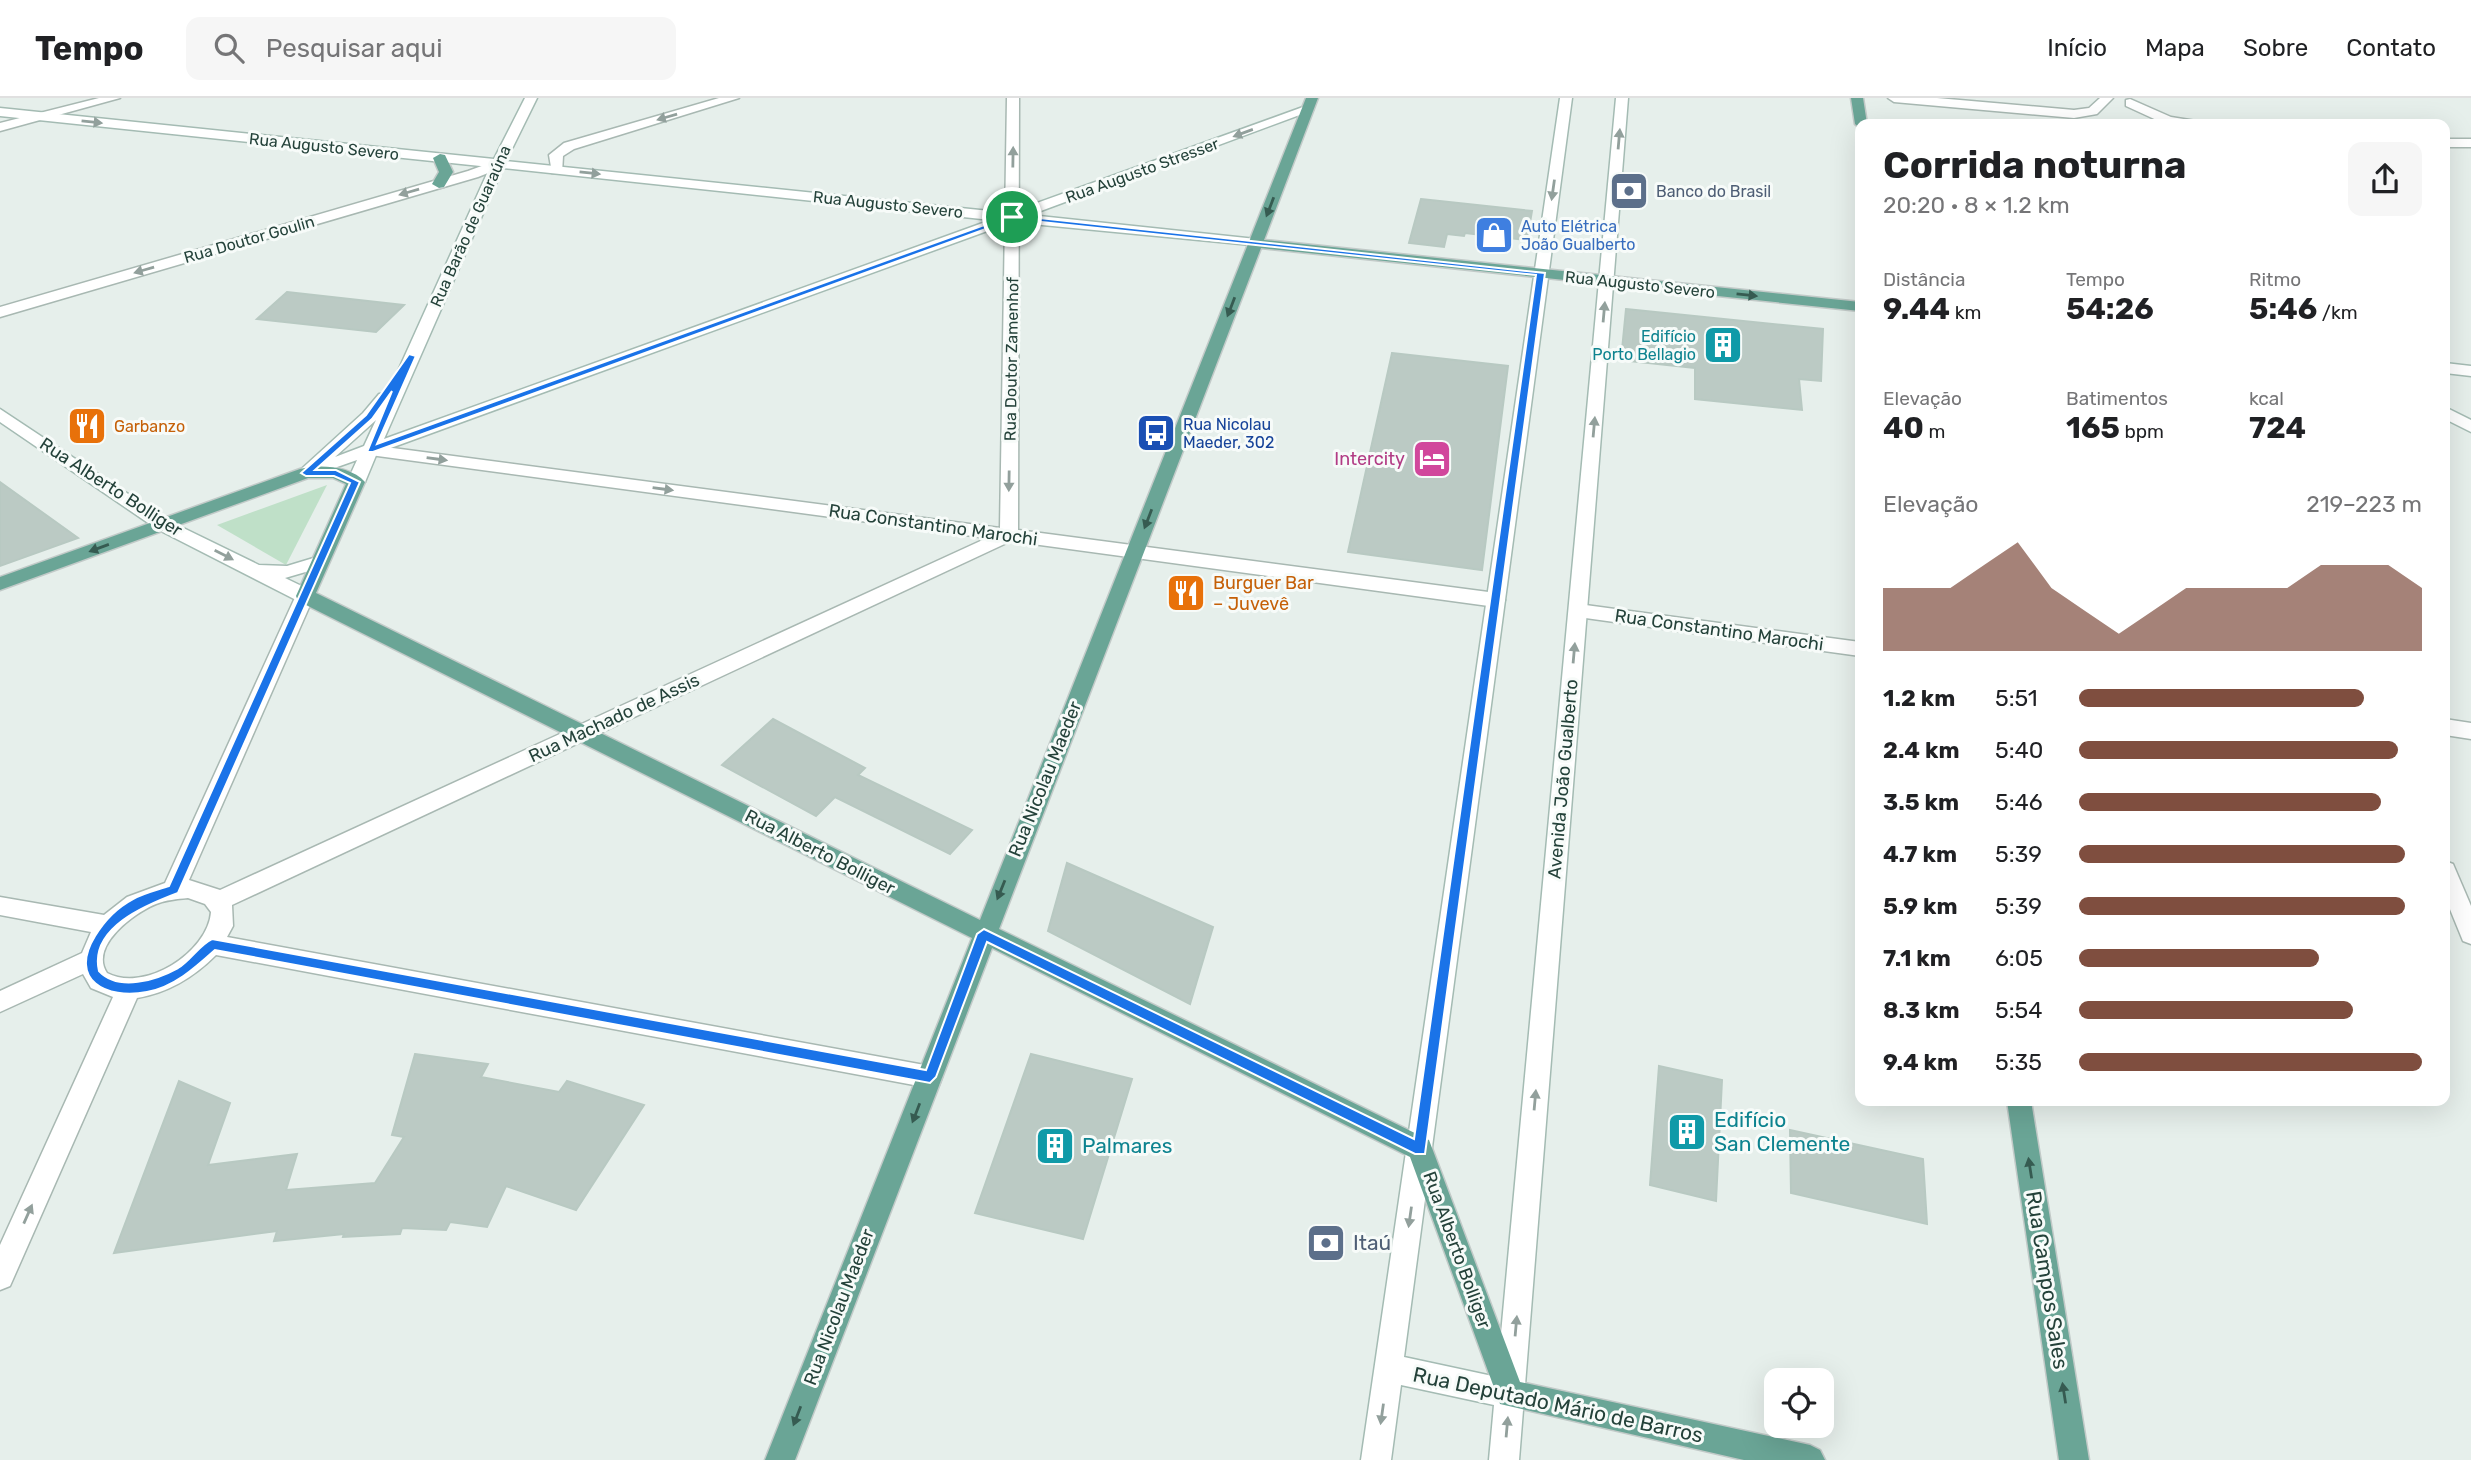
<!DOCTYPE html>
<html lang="pt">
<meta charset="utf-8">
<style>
body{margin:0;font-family:Rubik,sans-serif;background:#f6f6f6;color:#202124;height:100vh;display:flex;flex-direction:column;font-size:26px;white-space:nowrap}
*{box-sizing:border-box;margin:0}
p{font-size:23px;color:#757577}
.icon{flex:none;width:38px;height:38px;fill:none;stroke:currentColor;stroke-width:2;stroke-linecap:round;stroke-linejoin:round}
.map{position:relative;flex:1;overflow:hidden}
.sheet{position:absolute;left:1855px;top:21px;width:595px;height:987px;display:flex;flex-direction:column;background:#fff;border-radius:14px;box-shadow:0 7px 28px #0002}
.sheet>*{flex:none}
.controls{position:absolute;left:1764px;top:1270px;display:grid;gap:14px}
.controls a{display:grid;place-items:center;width:70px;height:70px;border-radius:14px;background:#fff;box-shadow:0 7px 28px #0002;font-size:35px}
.pin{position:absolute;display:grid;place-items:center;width:60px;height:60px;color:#fff;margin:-30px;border:4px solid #fff;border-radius:50%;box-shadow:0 2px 7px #0007}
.round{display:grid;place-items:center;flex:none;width:74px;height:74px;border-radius:14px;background:#f6f6f6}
.head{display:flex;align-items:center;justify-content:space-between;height:119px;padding:0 28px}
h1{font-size:38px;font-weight:700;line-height:52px}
.figures{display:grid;grid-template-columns:repeat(3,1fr);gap:10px;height:119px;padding:7px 28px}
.figures div{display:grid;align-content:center}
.figures b{font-size:30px;font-weight:700}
.figures small{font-size:19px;font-weight:400}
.figures p{font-size:19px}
.chart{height:196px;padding:14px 28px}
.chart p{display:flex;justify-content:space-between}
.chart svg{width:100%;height:126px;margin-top:7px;fill:#7f4e3f;opacity:.7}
ul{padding:0 28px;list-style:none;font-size:23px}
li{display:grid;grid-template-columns:112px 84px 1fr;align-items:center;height:52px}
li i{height:18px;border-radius:9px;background:#7f4e3f}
header{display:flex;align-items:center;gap:42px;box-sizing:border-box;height:98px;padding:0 35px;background:#fff;border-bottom:2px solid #e0e0e0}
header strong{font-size:33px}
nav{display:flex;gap:38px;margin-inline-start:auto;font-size:24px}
.search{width:490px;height:63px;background:#f6f6f6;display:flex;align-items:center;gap:18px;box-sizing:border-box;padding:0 24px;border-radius:14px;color:#757577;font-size:26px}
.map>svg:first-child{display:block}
</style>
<header>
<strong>Tempo</strong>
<div class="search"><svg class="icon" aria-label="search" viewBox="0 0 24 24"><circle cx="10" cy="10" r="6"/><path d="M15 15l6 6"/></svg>Pesquisar aqui</div>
<nav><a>Início</a><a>Mapa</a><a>Sobre</a><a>Contato</a></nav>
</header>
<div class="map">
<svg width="2471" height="1362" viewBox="0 0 2471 1362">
<rect width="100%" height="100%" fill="#e6efeb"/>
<path fill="#bfe0c8" d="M327 387 286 467 217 427Z"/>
<g fill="#bbcac4" stroke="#b8c9c2" stroke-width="2">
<path d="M1421 101 1532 113 1527 142 1465 135 1464 138 1447 136 1444 149 1409 145Z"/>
<path d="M287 194 404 207 376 234 257 221Z"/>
<path d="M1626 211 1823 231 1821 283 1799 281 1802 312 1695 301V270L1621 262Z"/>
<path d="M1392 255 1508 268 1482 472 1348 454Z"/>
<path d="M0 384 78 440 0 468Z"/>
<path d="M773 621 865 670 858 677 972 732 950 756 835 699 816 718 722 667Z"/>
<path d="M1067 765 1213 829 1190 906 1048 833Z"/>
<path d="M415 956 488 966 481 979 559 994 567 983 644 1007 576 1112 506 1088 487 1129 450 1124 446 1132 402 1130 400 1136 343 1139 344 1136 274 1143 277 1133 114 1155 179 983 230 1005 208 1067 297 1056 286 1092 375 1085 404 1039 392 1037Z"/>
<path d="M1031 956 1132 981 1083 1141 975 1115Z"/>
<path d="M1659 968 1722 982 1716 1103 1650 1087Z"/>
<path d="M1790 1032 1923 1061 1927 1126 1791 1095Z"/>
</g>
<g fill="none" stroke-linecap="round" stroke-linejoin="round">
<g stroke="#a8b8b2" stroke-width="3">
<g id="street">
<path d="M99 0H120L0 33V25Z"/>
<path d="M719 0H739L574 51 563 58 562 75H552L549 57 564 45Z"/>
<path d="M1007 0H1019L1018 432 1496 495 1503 497 1505 502 1503 507 1496 509 1011 443 232 807 233 828 227 839 930 968 939 971 942 979 939 987 930 990 216 857C194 879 168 895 137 900L10 1188 0 1192V1147L113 899 91 890 83 876 0 914V893L82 855 91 834 0 817V799L104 817 127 799 165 785 298 493H312L314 498 189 782 220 792 987 440 370 357 364 356 362 352 364 348 370 347 1000 430ZM188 800 205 806 211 814C208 854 145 895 107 875 89 848 134 815 156 806 166 802 177 801 188 800Z"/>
<path d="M1888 0H1937L2074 12 2089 10 2100 0H2113L2097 16 2074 20 1894 4Z"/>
<path d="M2130 1 2171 19 2196 23 2197 26 2163 25 2126 8V2Z"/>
<rect x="2445" y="41" width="26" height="8"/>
<path d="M498 62 505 66 503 69 478 79 0 219V209L468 73Z"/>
<path d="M1578 506 1860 544V558L1571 518 1569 513 1571 508Z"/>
<path d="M2445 621 2471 625V641L2445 637Z"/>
<path d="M2445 763 2453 766 2471 808V846L2463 843 2445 799Z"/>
</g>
</g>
<g stroke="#a4bbb3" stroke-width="3">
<g id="secondary">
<path d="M525 0H537L506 63 1009 115 1303 9H1311L1313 12 1030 117 1256 141 1263 145 1261 148 1012 124 377 355 365 384 356 390 347 384 357 362 306 380 297 375 363 315 379 296 388 295 490 69 0 18V10L494 61ZM503 70 991 122 384 341ZM376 322 364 348 335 359 375 323Z"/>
<path d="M1560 0H1572L1404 1259 1497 1279 1616 0H1628L1519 1362H1489L1494 1307 1401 1287 1391 1362H1361Z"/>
<path d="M2445 265 2471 268V278L2445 275Z"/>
<path d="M2445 309 2471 322V334L2445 321Z"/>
<path d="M0 311 169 423 259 467 287 468 320 458 326 460 329 464 326 468 285 480 312 493 314 498 312 503H298L157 431 0 324Z"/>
</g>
</g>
<g stroke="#c2cac8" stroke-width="3">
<g id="primary">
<path d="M1306 0H1318L1264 142 1860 204V213L1261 150 999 831 1429 1042 1520 1284 1810 1347 1820 1352 1825 1362H1744L1500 1306 1410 1059 992 850 795 1362H765L972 840 298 503 296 498 346 386 333 380H308L0 492V479L300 371C319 366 351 368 365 384L316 495 980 822Z"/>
<path d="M1851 0H1863L1867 26H1860V30L1855 26Z"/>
<path d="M440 56 445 57 453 74 444 89 439 90 432 86 439 74 433 60Z"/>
<path d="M2007 1003H2031L2089 1362H2059Z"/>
</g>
</g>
<use href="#street" fill="#fff" fill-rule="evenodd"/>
<use href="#secondary" fill="#fff" fill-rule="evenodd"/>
<use href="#primary" fill="#6aa596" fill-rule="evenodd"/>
</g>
<defs><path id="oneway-solid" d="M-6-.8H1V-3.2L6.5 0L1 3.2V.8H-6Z" transform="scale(1.75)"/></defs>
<g fill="#92a09c">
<use href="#oneway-solid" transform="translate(667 19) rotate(164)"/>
<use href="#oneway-solid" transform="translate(92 24) rotate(6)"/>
<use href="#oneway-solid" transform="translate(1243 35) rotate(160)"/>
<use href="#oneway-solid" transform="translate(1619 41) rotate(-85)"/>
<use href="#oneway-solid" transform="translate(1013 59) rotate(-89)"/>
<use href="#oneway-solid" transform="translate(590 75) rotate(6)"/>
<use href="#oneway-solid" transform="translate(1553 92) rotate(98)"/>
<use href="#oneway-solid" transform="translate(409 94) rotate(164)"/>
<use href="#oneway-solid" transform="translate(144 172) rotate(164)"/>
<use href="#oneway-solid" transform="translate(1604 214) rotate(-85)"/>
<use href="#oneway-solid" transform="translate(1594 329) rotate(-85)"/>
<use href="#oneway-solid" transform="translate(437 361) rotate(8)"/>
<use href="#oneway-solid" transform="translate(1009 383) rotate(91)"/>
<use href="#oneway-solid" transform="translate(663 391) rotate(8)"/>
<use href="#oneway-solid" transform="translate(224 457) rotate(27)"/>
<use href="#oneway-solid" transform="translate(1574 555) rotate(-85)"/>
<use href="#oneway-solid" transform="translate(1535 1002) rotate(-85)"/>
<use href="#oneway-solid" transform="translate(28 1116) rotate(-66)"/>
<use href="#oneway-solid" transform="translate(1410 1119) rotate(98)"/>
<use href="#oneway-solid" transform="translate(1516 1228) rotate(-85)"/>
<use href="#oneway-solid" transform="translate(1382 1316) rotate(98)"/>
<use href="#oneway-solid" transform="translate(1507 1329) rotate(-85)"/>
</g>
<g fill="#365b51">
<use href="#oneway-solid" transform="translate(1270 109) rotate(111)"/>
<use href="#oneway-solid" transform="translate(1747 197) rotate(6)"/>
<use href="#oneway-solid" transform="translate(1231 209) rotate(111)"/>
<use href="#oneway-solid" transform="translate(1148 421) rotate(111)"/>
<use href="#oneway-solid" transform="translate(99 450) rotate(160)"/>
<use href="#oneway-solid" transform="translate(1001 792) rotate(112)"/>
<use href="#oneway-solid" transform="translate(916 1015) rotate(111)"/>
<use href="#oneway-solid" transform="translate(2030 1070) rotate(-99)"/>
<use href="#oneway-solid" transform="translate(2064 1295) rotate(-99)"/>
<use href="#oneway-solid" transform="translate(797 1318) rotate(111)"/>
</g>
<path fill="#1a73e8" stroke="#fff" stroke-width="2" fill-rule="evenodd" d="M1012 117 1545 175 1425 1056H1415L987 844 936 979 930 985 215 852C195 870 174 889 147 894 106 902 68 882 95 838 104 823 118 809 133 801 144 795 157 792 169 788L350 385 334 378H306L301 375 366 317 409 256 416 258 377 346ZM1013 121 1536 177 1414 1041 984 831 977 836 926 972 212 841C199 847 191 862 178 870 156 882 119 894 99 873 89 830 146 807 178 795L360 384 336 372H315L372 321 392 293 367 354H373Z"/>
<defs>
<g id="bank-square" transform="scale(2.0125)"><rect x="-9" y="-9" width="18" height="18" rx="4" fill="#5c6f8a" stroke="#f7fbf9"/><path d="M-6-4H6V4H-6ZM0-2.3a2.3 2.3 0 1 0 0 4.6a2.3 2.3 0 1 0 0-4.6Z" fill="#fff"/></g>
<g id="shop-square" transform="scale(2.0125)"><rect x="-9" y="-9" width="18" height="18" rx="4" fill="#3f7fe0" stroke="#f7fbf9"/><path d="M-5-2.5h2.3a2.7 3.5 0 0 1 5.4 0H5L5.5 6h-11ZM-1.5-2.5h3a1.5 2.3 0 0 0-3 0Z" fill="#fff"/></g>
<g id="building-square" transform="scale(2.0125)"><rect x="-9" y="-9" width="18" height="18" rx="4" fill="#0f9aa8" stroke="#f7fbf9"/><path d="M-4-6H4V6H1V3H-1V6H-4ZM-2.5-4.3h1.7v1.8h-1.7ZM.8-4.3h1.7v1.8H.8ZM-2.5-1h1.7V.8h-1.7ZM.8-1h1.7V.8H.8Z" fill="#fff"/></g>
<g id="restaurant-square" transform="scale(2.0125)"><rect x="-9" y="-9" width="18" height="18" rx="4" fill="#e8710a" stroke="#f7fbf9"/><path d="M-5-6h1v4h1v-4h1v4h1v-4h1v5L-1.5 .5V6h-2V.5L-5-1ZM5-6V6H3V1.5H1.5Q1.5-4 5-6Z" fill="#fff"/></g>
<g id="bus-square" transform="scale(2.0125)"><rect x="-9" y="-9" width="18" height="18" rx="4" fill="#1a4fb4" stroke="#f7fbf9"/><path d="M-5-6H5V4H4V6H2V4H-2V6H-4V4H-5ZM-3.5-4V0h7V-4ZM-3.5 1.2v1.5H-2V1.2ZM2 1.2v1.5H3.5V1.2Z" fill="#fff"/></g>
<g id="hotel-square" transform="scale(2.0125)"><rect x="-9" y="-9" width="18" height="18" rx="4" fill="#d1479c" stroke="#f7fbf9"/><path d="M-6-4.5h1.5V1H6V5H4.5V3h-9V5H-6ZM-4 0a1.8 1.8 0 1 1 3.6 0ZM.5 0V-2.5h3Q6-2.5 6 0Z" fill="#fff"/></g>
</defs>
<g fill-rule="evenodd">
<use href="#bank-square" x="1629" y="93"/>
<use href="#shop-square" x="1494" y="137"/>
<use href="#building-square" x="1723" y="247"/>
<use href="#restaurant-square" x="87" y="328"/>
<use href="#bus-square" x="1156" y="335"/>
<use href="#hotel-square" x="1432" y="361"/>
<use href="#restaurant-square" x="1186" y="495"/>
<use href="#building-square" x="1687" y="1034"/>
<use href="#building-square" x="1055" y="1048"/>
<use href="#bank-square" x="1326" y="1145"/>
</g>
<g text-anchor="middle" stroke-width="6" stroke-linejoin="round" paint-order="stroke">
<g font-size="16" fill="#24423a" stroke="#f7fbf9">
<text transform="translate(324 48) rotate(6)" y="6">Rua Augusto Severo</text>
<text transform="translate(1142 72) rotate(-20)" y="6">Rua Augusto Stresser</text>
<text transform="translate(888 106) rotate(6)" y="6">Rua Augusto Severo</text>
<text transform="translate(470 128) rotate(-66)" y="6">Rua Barão de Guaraúna</text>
<text transform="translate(249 141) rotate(-16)" y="6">Rua Doutor Goulin</text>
<text transform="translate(1640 186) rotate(6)" y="6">Rua Augusto Severo</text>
<text transform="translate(1011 261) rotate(-89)" y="6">Rua Doutor Zamenhof</text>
</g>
<g font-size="16" fill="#4e5e75" stroke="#f7fbf9" text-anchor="start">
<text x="1656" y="99">Banco do Brasil</text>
</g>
<g font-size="16" fill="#366cbe" stroke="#f7fbf9" text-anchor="start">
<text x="1521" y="134">Auto Elétrica<tspan x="1521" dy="18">João Gualberto</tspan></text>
</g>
<g font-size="16" fill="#0d838f" stroke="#f7fbf9" text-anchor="end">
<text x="1696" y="244">Edifício<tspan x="1696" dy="18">Porto Bellagio</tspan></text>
</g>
<g font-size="16" fill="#164399" stroke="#f7fbf9" text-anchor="start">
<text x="1183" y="332">Rua Nicolau<tspan x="1183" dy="18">Maeder, 302</tspan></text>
</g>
<g font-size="16" fill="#c56008" stroke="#f7fbf9" text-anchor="start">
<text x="114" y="334">Garbanzo</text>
</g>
<g font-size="18" fill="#b23c85" stroke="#f7fbf9" text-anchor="end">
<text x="1405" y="367">Intercity</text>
</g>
<g font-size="18" fill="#24423a" stroke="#f7fbf9">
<text transform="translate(111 389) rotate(33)" y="6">Rua Alberto Bolliger</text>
<text transform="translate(933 427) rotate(8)" y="6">Rua Constantino Marochi</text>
<text transform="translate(1719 532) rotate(8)" y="6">Rua Constantino Marochi</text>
<text transform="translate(614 620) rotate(-25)" y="6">Rua Machado de Assis</text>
<text transform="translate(1045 681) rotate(-68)" y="6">Rua Nicolau Maeder</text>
<text transform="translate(1563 681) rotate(-85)" y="6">Avenida João Gualberto</text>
<text transform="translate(820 754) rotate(27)" y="6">Rua Alberto Bolliger</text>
<text transform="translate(1457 1152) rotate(70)" y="6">Rua Alberto Bolliger</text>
<text transform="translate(839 1209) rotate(-69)" y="6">Rua Nicolau Maeder</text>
</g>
<g font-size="18" fill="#c56008" stroke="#f7fbf9" text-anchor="start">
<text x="1213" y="491">Burguer Bar<tspan x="1213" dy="21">– Juvevê</tspan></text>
</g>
<g font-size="21" fill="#0d838f" stroke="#f7fbf9" text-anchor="start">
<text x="1714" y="1029">Edifício<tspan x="1714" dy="24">San Clemente</tspan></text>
<text x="1082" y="1055">Palmares</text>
</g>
<g font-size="21" fill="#4e5e75" stroke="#f7fbf9" text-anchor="start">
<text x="1353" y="1152">Itaú</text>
</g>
<g font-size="21" fill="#24423a" stroke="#f7fbf9">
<text transform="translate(2047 1182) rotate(81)" y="7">Rua Campos Sales</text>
<text transform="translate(1558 1307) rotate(12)" y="7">Rua Deputado Mário de Barros</text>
</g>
</g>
</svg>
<div class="controls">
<a><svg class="icon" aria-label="locate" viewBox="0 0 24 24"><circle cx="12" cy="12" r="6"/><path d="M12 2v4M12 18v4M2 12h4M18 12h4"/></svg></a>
</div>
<div class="pin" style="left:1012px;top:119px;background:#1e9e55"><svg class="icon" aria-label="arrive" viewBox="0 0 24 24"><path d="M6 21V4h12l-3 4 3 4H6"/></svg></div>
<section class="sheet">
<div class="head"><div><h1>Corrida noturna</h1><p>20:20 · 8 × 1.2 km</p></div><a class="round"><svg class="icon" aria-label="share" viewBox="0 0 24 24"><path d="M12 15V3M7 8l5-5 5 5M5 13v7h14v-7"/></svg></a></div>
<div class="figures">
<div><p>Distância</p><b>9.44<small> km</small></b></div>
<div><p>Tempo</p><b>54:26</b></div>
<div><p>Ritmo</p><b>5:46<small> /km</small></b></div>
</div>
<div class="figures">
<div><p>Elevação</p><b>40<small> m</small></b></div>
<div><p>Batimentos</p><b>165<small> bpm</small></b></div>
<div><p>kcal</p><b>724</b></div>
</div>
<div class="chart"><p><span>Elevação</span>219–223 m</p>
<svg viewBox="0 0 160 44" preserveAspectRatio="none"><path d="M0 44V22L10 22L20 22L30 14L40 6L50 22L60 30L70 38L80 30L90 22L100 22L110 22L120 22L130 14L140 14L150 14L160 22V44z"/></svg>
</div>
<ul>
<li><b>1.2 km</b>5:51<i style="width:83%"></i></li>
<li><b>2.4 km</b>5:40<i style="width:93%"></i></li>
<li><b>3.5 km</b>5:46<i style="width:88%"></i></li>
<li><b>4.7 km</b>5:39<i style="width:95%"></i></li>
<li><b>5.9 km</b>5:39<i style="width:95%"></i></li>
<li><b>7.1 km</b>6:05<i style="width:70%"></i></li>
<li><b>8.3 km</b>5:54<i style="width:80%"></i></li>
<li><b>9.4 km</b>5:35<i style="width:100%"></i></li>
</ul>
</section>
</div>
